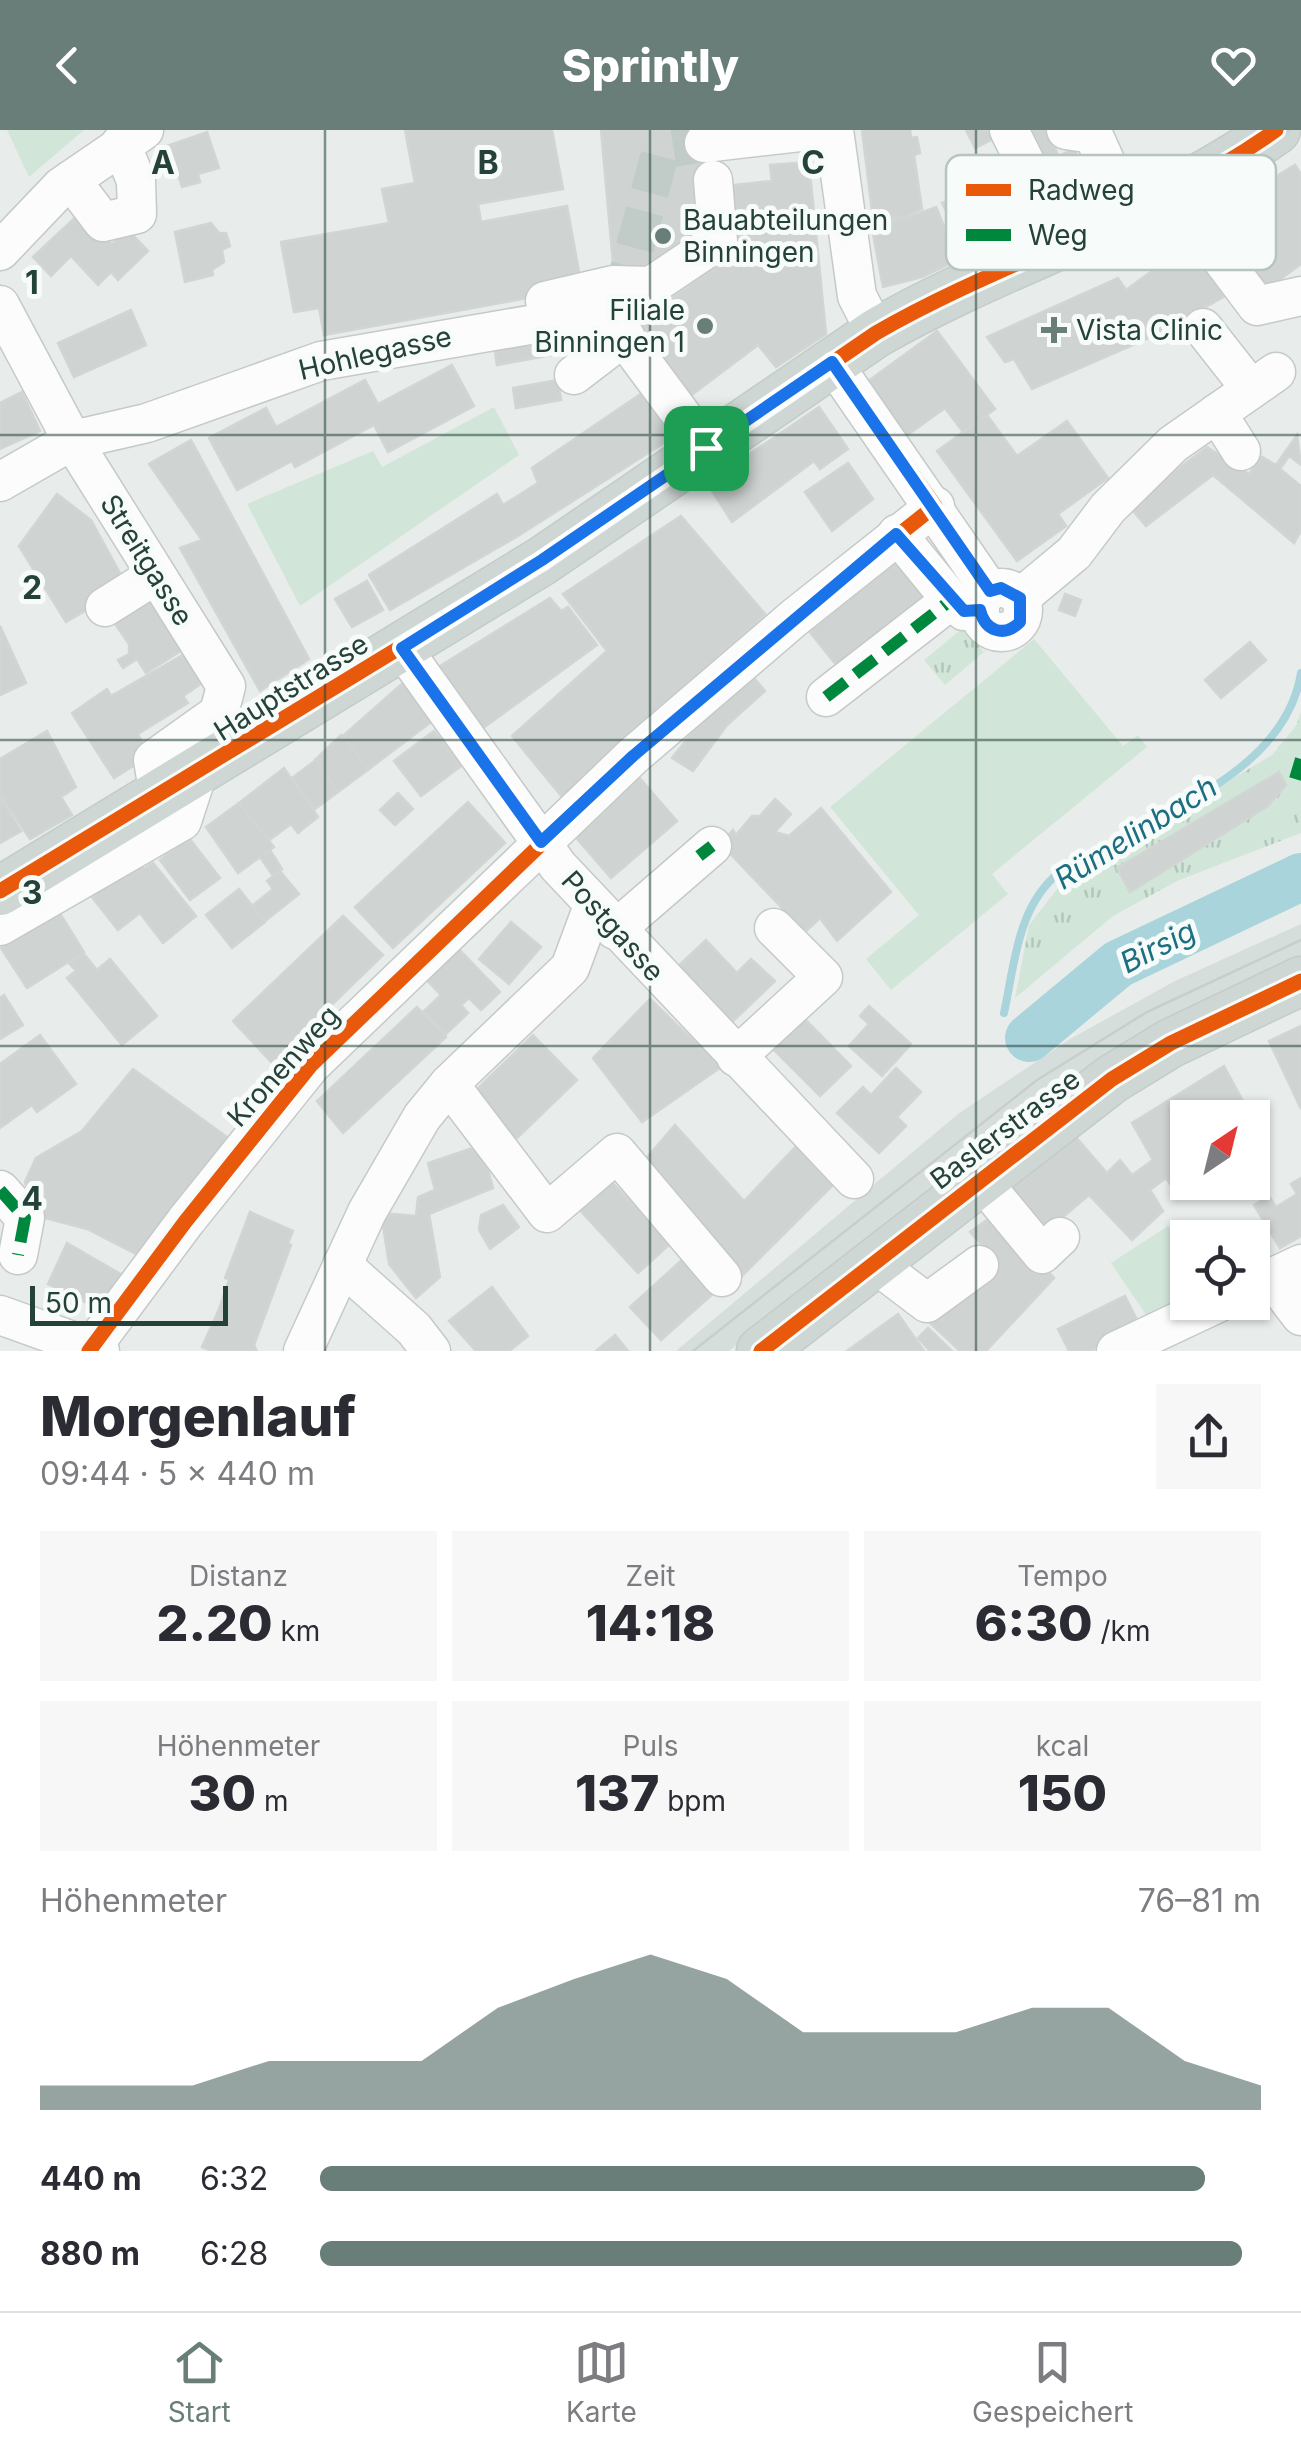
<!DOCTYPE html>
<html lang="de">
<meta charset="utf-8">
<style>
body{margin:0;font-family:Inter,sans-serif;background:#f7f7f7;color:#2b2b33;height:100vh;display:flex;flex-direction:column;font-size:38px;white-space:nowrap}
*{box-sizing:border-box;margin:0}
p{font-size:32px;color:#7c7c81}
.icon{flex:none;width:55px;height:55px;fill:none;stroke:currentColor;stroke-width:2;stroke-linecap:round;stroke-linejoin:round}
.map{position:relative;height:1221px;overflow:hidden}
.details{display:flex;flex-direction:column;background:#fff;flex:1}
.details>*{flex:none}
.needle{width:65px;rotate:35deg}
.tools{position:absolute;left:1170px;top:970px;display:grid;gap:20px}
.tools a{display:grid;place-items:center;width:100px;height:100px;border-radius:0px;background:#fff;box-shadow:0 2px 8px #0004;font-size:50px}
.scale{position:absolute;left:30px;bottom:25px;width:198px;box-sizing:border-box;padding-left:10px;border:5px solid #24423a;border-top:0;font-size:28px;line-height:35px;white-space:nowrap;color:#24423a;-webkit-text-stroke:8px #f7fbf9;paint-order:stroke}
.pin{position:absolute;display:grid;place-items:center;width:85px;height:85px;color:#fff;margin:-42px;border-radius:20px;box-shadow:0 5px 15px #0006}
.round{display:grid;place-items:center;flex:none;width:105px;height:105px;border-radius:0px;background:#f7f7f7}
.summary{display:flex;align-items:center;justify-content:space-between;height:170px;padding:0 40px}
h1{font-size:55px;font-weight:800;line-height:75px}
.stats{display:grid;grid-template-columns:repeat(3,1fr);gap:15px;height:170px;padding:10px 40px}
.stats div{display:grid;align-content:center;border-radius:0px;background:#f7f7f7;text-align:center}
.stats b{font-size:50px;font-weight:800}
.stats small{font-size:28px;font-weight:400}
.stats p{font-size:28px}
.chart{height:280px;padding:20px 40px}
.chart p{display:flex;justify-content:space-between}
.chart svg{width:100%;height:180px;margin-top:10px;fill:#697e78;opacity:.7}
ul{padding:0 40px;list-style:none;font-size:32px}
li{display:grid;grid-template-columns:160px 120px 1fr;align-items:center;height:75px}
li i{height:25px;border-radius:12px;background:#697e78}
header{display:flex;justify-content:space-between;align-items:center;height:130px;padding:0 40px;background:#697e78;color:#fff;font-size:45px;font-weight:800}
.tabs{display:flex;justify-content:space-around;align-items:center;height:140px;border-top:2px solid #e1e1e2;background:#fff;font-size:28px;color:#7c7c81}
.tabs a{display:grid;justify-items:center;gap:5px}
.tabs .active{color:#697e78}
.map>svg:first-child{display:block}
</style>
<header><svg class="icon" aria-label="back" viewBox="0 0 24 24"><path d="M15 5l-7 7 7 7"/></svg>Sprintly<svg class="icon" aria-label="heart" viewBox="0 0 24 24"><path d="M12 20l-8-8c-3-5 5-10 8-4 3-6 11-1 8 4z"/></svg></header>
<div class="map">
<svg width="1301" height="1221" viewBox="0 0 1301 1221">
<defs>
<pattern id="park-tufts" width="24" height="20" patternUnits="userSpaceOnUse" patternTransform="scale(2.5)"><rect width="24" height="20" fill="#d1e6d8"/><path d="M3 7l-1-3M5 7V3M7 7l1-3M15 17l-1-3M17 17v-4M19 17l1-3" fill="none" stroke="#b3c6ba"/></pattern>
</defs>
<rect width="100%" height="100%" fill="#e8edeb"/>
<path fill="#d6dedb" d="M1301 794V830L808 1160 729 1221H676L958 984 1070 909 1175 851Z"/>
<g fill="#d1e6d8">
<path d="M7 0H84L29 47Z"/>
<path d="M494 277 519 325 300 476 247 374 373 321 382 337Z"/>
<path d="M1034 509 1123 616 1138 605 1147 617 992 744 1008 764 891 860 866 829 919 785 830 677Z"/>
<path d="M1168 1096 1187 1124 1188 1172 1151 1192 1111 1133Z"/>
</g>
<g fill="url(#park-tufts)">
<path d="M963 498 984 522 945 555 924 530Z"/>
<path d="M1301 582V703L1177 751 1113 786 1015 868 1029 795 1065 749 1272 625 1296 596Z"/>
</g>
<g fill="none" stroke-linecap="round" stroke-linejoin="round">
<path stroke="#a9d4db" stroke-width="8" d="M1004 883C1014 837 1017 781 1054 747 1066 736 1086 728 1101 720 1174 677 1286 637 1301 543"/>
<path stroke="#a9d4db" stroke-width="48" d="M1029 908 1118 834 1301 747"/>
</g>
<g fill="#cfd4d2" stroke="#d1d6d4" stroke-width="2.5">
<path d="M405 0H552L563 59 478 74 481 92 567 76 582 158 324 205 319 178 294 182 281 112 389 93 382 59 415 53Z"/>
<path d="M601 0H698L706 109 647 145 614 144Z"/>
<path d="M862 0H910L911 8 917 7 920 23 914 25 922 79 904 87 873 89Z"/>
<path d="M966 0H994L997 7 975 18Z"/>
<path d="M1019 0H1048L1057 23 1033 33Z"/>
<path d="M207 2 219 38 198 44 200 52 182 57 173 28 165 31 161 18Z"/>
<path d="M1074 19 1093 61 1054 79 1034 37Z"/>
<path d="M809 32 826 204 776 237 758 215 689 267 637 192 732 127 724 56 772 51 770 35Z"/>
<path d="M1295 35 1301 44V134L1259 165 1236 160 1156 205 1032 259 1014 229 1005 232 987 207 1118 148 1126 160 1170 128 1174 136 1204 115 1194 98 1197 94Z"/>
<path d="M1011 36 1048 91 971 131 942 73 996 54 988 46Z"/>
<path d="M936 77 958 130 922 147 883 157 871 93 907 88Z"/>
<path d="M81 82 112 114 128 100 148 121 118 150 111 142 98 155 71 126 51 146 33 127Z"/>
<path d="M211 93 219 103H226L230 116 222 120 224 132 212 140 213 145 185 152 175 102Z"/>
<path d="M131 180 146 215 74 247 58 213Z"/>
<path d="M581 199 585 219 497 235 494 215Z"/>
<path d="M937 201 995 279 963 302 945 278 906 306 867 252Z"/>
<path d="M452 235 474 276 388 322 374 295 295 337 292 331 237 360 209 308 266 278 276 297 365 250 378 274Z"/>
<path d="M558 250 561 270 516 278 513 258Z"/>
<path d="M648 259 678 304 518 406 390 480 369 445 497 364 503 375 538 353 532 338Z"/>
<path d="M22 262 40 301 0 319V273Z"/>
<path d="M819 277 848 319 820 339 814 331 732 392 707 353Z"/>
<path d="M987 285 1017 326 1067 291 1108 348 1058 384 1066 396 1017 431 937 321Z"/>
<path d="M1297 305 1301 335 1289 326 1280 339 1301 356V401L1294 413 1213 345 1146 396 1129 376 1207 317 1249 344 1262 327 1276 335Z"/>
<path d="M191 310 309 529 260 561 180 418 202 410 149 334Z"/>
<path d="M848 333 873 369 832 401 805 362Z"/>
<path d="M57 364 91 390 127 456 66 492 19 416Z"/>
<path d="M681 386 765 484 562 667 512 606 607 521 563 464Z"/>
<path d="M902 420 937 465 841 541 809 501 834 481 827 473Z"/>
<path d="M367 451 383 480 352 497 335 469Z"/>
<path d="M1065 464 1081 470 1075 486 1059 480Z"/>
<path d="M146 468 184 519 146 543 137 529 123 538 118 530 129 524V514L111 488Z"/>
<path d="M550 468 561 481 568 477 597 515 479 601 437 538Z"/>
<path d="M0 496 26 553 0 565Z"/>
<path d="M1250 512 1266 530 1221 568 1205 550Z"/>
<path d="M195 518 211 547 183 566 188 573 138 604 149 626 114 648 72 583 107 559 111 566Z"/>
<path d="M750 543 765 561 727 595 693 641 672 628 712 578Z"/>
<path d="M404 552 436 588 369 639 343 606Z"/>
<path d="M47 601 76 657 61 667 72 685 30 709 0 664V629Z"/>
<path d="M434 601 461 636 421 666 394 631Z"/>
<path d="M341 605 369 639 338 662 315 630Z"/>
<path d="M316 630 338 662 315 679 292 648Z"/>
<path d="M284 638 318 687 298 703 291 694 268 711 239 673Z"/>
<path d="M631 638 677 691 611 748 572 703 585 692 589 696 607 681 596 667Z"/>
<path d="M1279 642 1286 655 1268 676 1130 762 1117 738Z"/>
<path d="M398 663 413 679 395 695 380 680Z"/>
<path d="M0 668 21 701 0 713Z"/>
<path d="M775 669 791 684 775 702 789 706 821 678 891 762 837 811 820 788 805 802 720 713 733 700 736 705 752 686H760Z"/>
<path d="M468 672 505 713 393 818 355 777Z"/>
<path d="M239 673 274 717 238 743 206 697Z"/>
<path d="M189 708 220 748 190 770 160 730Z"/>
<path d="M270 720 282 739 273 746 260 727Z"/>
<path d="M134 729 144 739 153 733 196 786 163 813 140 783 118 800 88 762Z"/>
<path d="M280 741 299 764 265 791 252 776 273 759 267 751Z"/>
<path d="M239 759 265 792 232 818 206 785Z"/>
<path d="M59 782 84 822 27 858 1 818Z"/>
<path d="M343 786 383 825 272 933 233 891Z"/>
<path d="M511 792 541 817 509 854 479 829Z"/>
<path d="M706 810 737 843 751 829 775 851 729 895 674 840Z"/>
<path d="M453 813 500 862 481 880 469 868 461 875 468 883 446 904 424 881 441 865 421 844Z"/>
<path d="M84 824 97 840 110 829 157 886 122 915 67 848 76 841 69 833Z"/>
<path d="M4 865 23 895 0 909V868Z"/>
<path d="M650 869 721 937 642 992 593 928Z"/>
<path d="M869 876 911 914 882 946 849 916 869 894 860 886Z"/>
<path d="M417 877 446 907 343 1003 317 971Z"/>
<path d="M795 879 851 936 820 966 764 910Z"/>
<path d="M1301 896V979L1269 911Z"/>
<path d="M40 905 76 954 37 982 32 975 0 998V934Z"/>
<path d="M533 905 577 950 514 1011 470 966Z"/>
<path d="M1224 936 1252 988H1188V1052H1196L1177 1064 1166 1048 1150 1060 1163 1081 1132 1110 1089 1065 1038 1108 1002 1066 1074 1005 1107 1043 1120 1030 1132 1045 1153 1030 1132 993Z"/>
<path d="M896 938 921 962 897 987 906 996 879 1023 837 983 863 957 871 965Z"/>
<path d="M133 939 231 1010 140 1126 87 1099 34 1085 25 1052 36 1028 82 1001Z"/>
<path d="M675 995 744 1071 803 1009 842 1046 740 1148 639 1037Z"/>
<path d="M481 1015 493 1058 429 1084 440 1147 416 1168 389 1134 381 1083 416 1086 418 1067 435 1060 428 1033Z"/>
<path d="M1301 1048V1106L1280 1118 1254 1075 1269 1066 1276 1077 1297 1064 1291 1054Z"/>
<path d="M609 1049 670 1114 638 1143 578 1078Z"/>
<path d="M503 1075 519 1097 490 1119 479 1100 481 1085Z"/>
<path d="M250 1082 293 1101 288 1113 291 1115 254 1215 257 1221H212L202 1217 219 1179 229 1150 225 1148Z"/>
<path d="M998 1082 1054 1148 986 1221H960L930 1193 997 1131 970 1102Z"/>
<path d="M67 1113 124 1146 112 1171 96 1163 91 1175 48 1154Z"/>
<path d="M683 1129 714 1163 661 1210 630 1177Z"/>
<path d="M492 1157 528 1206 509 1221H476L449 1191Z"/>
<path d="M1125 1166 1140 1196 1090 1221H1069L1058 1199Z"/>
<path d="M898 1184 924 1221H847Z"/>
<path d="M928 1198 952 1221H930L918 1208Z"/>
<path d="M615 1205 628 1221H596Z"/>
</g>
<g fill="none" stroke-linecap="round" stroke-linejoin="round">
<path stroke="#c1cbc8" stroke-width="38" stroke-dasharray="38 19" stroke-linecap="butt" d="M620 173 661 20 704 13"/>
<g stroke="#c5cac8" stroke-width="41">
<g id="minor">
<path d="M834 0 857 166 876 203"/>
<path d="M1009 0 1066 114"/>
<path d="M1066 0 1093 4 1129 84"/>
<path d="M704 13 818 0"/>
<path d="M71 50 103 92 137 84 136 51 121 13"/>
<path d="M1173 62 1197 94"/>
<path d="M0 121 61 57 144 0"/>
<path d="M1221 128 1257 176 1301 166"/>
<path d="M545 171 613 155 651 156 718 111 713 50"/>
<path d="M0 175 72 310 226 556 219 583 153 630 159 666"/>
<path d="M1203 198 1251 259"/>
<path d="M832 232 990 461"/>
<path d="M574 245 625 206"/>
<path d="M1217 283 1241 321"/>
<path d="M0 352 73 310 147 293 321 231 587 185 614 194 706 318"/>
<path d="M897 404 951 470"/>
<circle cx="1001" cy="480" r="22"/>
<path d="M1020 468 1074 423 1108 378 1173 314 1276 242"/>
<path d="M105 477 156 445"/>
<path d="M402 518 558 736 854 1049"/>
<path d="M826 567 951 470 964 481 980 480"/>
<path d="M0 796 182 691 197 645"/>
<path d="M615 800 712 716"/>
<path d="M736 927 823 847 774 798"/>
<path d="M449 954 547 1083 617 1023 722 1147"/>
<path d="M980 1049 1042 1124 1060 1107"/>
<path d="M0 1060 25 1088 18 1125"/>
<path d="M873 1132 927 1173 979 1135"/>
<path d="M342 1135 414 1199 431 1221"/>
<path d="M1272 1148 1301 1186"/>
<path d="M1252 1157 1301 1134"/>
<path d="M0 1185 100 1221"/>
<path d="M89 1221 185 1092 311 935 633 626 794 488 935 376"/>
<path d="M303 1221 367 1082 422 987 449 954 570 838 593 776"/>
<path d="M1116 1221 1220 1172"/>
</g>
</g>
<g stroke="#c3ccc9" stroke-width="51">
<g id="major">
<path d="M0 761 542 431 876 203C1006 128 1153 88 1276 0"/>
<path d="M761 1221 1112 949 1171 913 1301 851"/>
</g>
</g>
<use href="#minor" stroke="#fcfcfc" stroke-width="38"/>
<use href="#major" stroke="#cfd7d5" stroke-width="48"/>
<g stroke="#c9cdcc" stroke-width="2.5">
<path d="M593 387 879 195"/>
<path d="M0 768 522 450 885 206C1017 132 1163 87 1289 0"/>
<path d="M693 1221 1037 950 1147 882 1301 810"/>
</g>
<g stroke="#00873e" stroke-width="12" stroke-dasharray="25 12" stroke-linecap="butt">
<path d="M897 404 951 470"/>
<path d="M826 567 951 470 964 481 980 480"/>
<path d="M1295 649 1301 629"/>
<path d="M699 726 712 716"/>
<path d="M0 1060 25 1088 18 1125"/>
</g>
<g stroke="#f7fbf9" stroke-width="21">
<g id="cycleway">
<path d="M0 761 542 431 876 203C1006 128 1153 88 1276 0"/>
<path d="M89 1221 185 1092 311 935 633 626 794 488 935 376 832 232"/>
<path d="M761 1221 1112 949 1171 913 1301 851"/>
</g>
</g>
<use href="#cycleway" stroke="#e8590c" stroke-width="15"/>
</g>
<g fill="none" stroke-linecap="round" stroke-linejoin="round">
<g stroke="#fff" stroke-width="20">
<path id="route" d="M832 232 990 461 1001 458 1020 468V492C1004 508 985 501 980 480L964 481 896 404 633 626 541 712 402 518 542 430Z"/>
</g>
<use href="#route" stroke="#1a73e8" stroke-width="12"/>
</g>
<path fill="none" stroke="#24423a" stroke-width="2.5" stroke-opacity="0.55" d="M325 0V1221M650 0V1221M976 0V1221M0 305H1301M0 610H1301M0 916H1301"/>
<g fill="#697e78" stroke="#f7fbf9" stroke-width="4">
<circle cx="663" cy="106" r="10"/>
<circle cx="705" cy="196" r="10"/>
<path d="M1049 185h10v10h10v10h-10v10h-10v-10h-10v-10h10z"/>
</g>
<g text-anchor="middle" stroke-width="10" stroke-linejoin="round" paint-order="stroke">
<g font-size="28" fill="#24423a" stroke="#f7fbf9" text-anchor="start">
<text x="683" y="100">Bauabteilungen<tspan x="683" dy="32">Binningen</tspan></text>
<text x="685" y="190" text-anchor="end">Filiale<tspan x="685" dy="32">Binningen 1</tspan></text>
<text x="1076" y="210">Vista Clinic</text>
</g>
<g font-size="28" fill="#24423a" stroke="#f7fbf9">
<text transform="translate(375 223) rotate(-13)" y="10">Hohlegasse</text>
<text transform="translate(147 430) rotate(58)" y="10">Streitgasse</text>
<text transform="translate(291 557) rotate(-32)" y="10">Hauptstrasse</text>
<text transform="translate(613 796) rotate(48)" y="10">Postgasse</text>
<text transform="translate(283 936) rotate(-48)" y="10">Kronenweg</text>
<text transform="translate(1005 999) rotate(-37)" y="10">Baslerstrasse</text>
</g>
<g font-size="30" font-style="italic" fill="#1c6f80" stroke="#f7fbf9">
<text transform="translate(1136 703) rotate(-32)" y="10">Rümelinbach</text>
<text transform="translate(1158 817) rotate(-27)" y="10">Birsig</text>
</g>
</g>
<rect x="946" y="25" width="330" height="115" rx="15" fill="#f7fbf9" stroke="#b8c4c0" stroke-width="2.5"/>
<rect x="966" y="54" width="45" height="12" fill="#e8590c"/>
<rect x="966" y="99" width="45" height="12" fill="#00873e"/>
<g font-size="28" fill="#24423a">
<text x="1028" y="70">Radweg</text>
<text x="1028" y="115">Weg</text>
</g>
<g font-size="32" text-anchor="middle" font-weight="bold" fill="#24423a" stroke="#f7fbf9" stroke-width="10" stroke-linejoin="round" paint-order="stroke">
<text x="163" y="44">A</text>
<text x="488" y="44">B</text>
<text x="813" y="44">C</text>
<text x="32" y="164">1</text>
<text x="32" y="469">2</text>
<text x="32" y="774">3</text>
<text x="32" y="1080">4</text>
</g>
</svg>
<div class="tools">
<a><svg class="needle" viewBox="-14 -14 28 28"><path d="M0-13l5 13h-10z" fill="#e53935"/><path d="M0 13l5-13h-10z" fill="#7c7c81"/></svg></a>
<a><svg class="icon" aria-label="locate" viewBox="0 0 24 24"><circle cx="12" cy="12" r="6"/><path d="M12 2v4M12 18v4M2 12h4M18 12h4"/></svg></a>
</div>
<div class="scale">50 m</div>
<div class="pin" style="left:706px;top:318px;background:#1e9e55"><svg class="icon" aria-label="arrive" viewBox="0 0 24 24"><path d="M6 21V4h12l-3 4 3 4H6"/></svg></div>
</div>
<section class="details">
<div class="summary"><div><h1>Morgenlauf</h1><p>09:44 · 5 × 440 m</p></div><a class="round"><svg class="icon" aria-label="share" viewBox="0 0 24 24"><path d="M12 15V3M7 8l5-5 5 5M5 13v7h14v-7"/></svg></a></div>
<div class="stats">
<div><p>Distanz</p><b>2.20<small> km</small></b></div>
<div><p>Zeit</p><b>14:18</b></div>
<div><p>Tempo</p><b>6:30<small> /km</small></b></div>
</div>
<div class="stats">
<div><p>Höhenmeter</p><b>30<small> m</small></b></div>
<div><p>Puls</p><b>137<small> bpm</small></b></div>
<div><p>kcal</p><b>150</b></div>
</div>
<div class="chart"><p><span>Höhenmeter</span>76–81 m</p>
<svg viewBox="0 0 160 44" preserveAspectRatio="none"><path d="M0 44V38L10 38L20 38L30 32L40 32L50 32L60 19L70 12L80 6L90 12L100 25L110 25L120 25L130 19L140 19L150 32L160 38V44z"/></svg>
</div>
<ul>
<li><b>440 m</b>6:32<i style="width:94%"></i></li>
<li><b>880 m</b>6:28<i style="width:98%"></i></li>
</ul>
</section>
<nav class="tabs">
<a class="active"><svg class="icon" aria-label="home" viewBox="0 0 24 24"><path d="M3 11l9-7 9 7M6 9v11h12V9"/></svg>Start</a>
<a><svg class="icon" aria-label="map" viewBox="0 0 24 24"><path d="M3 6l6-2 6 2 6-2v14l-6 2-6-2-6 2zM9 4v14M15 6v14"/></svg>Karte</a>
<a><svg class="icon" aria-label="saved" viewBox="0 0 24 24"><path d="M7 4h10v16l-5-4-5 4z"/></svg>Gespeichert</a>
</nav>
